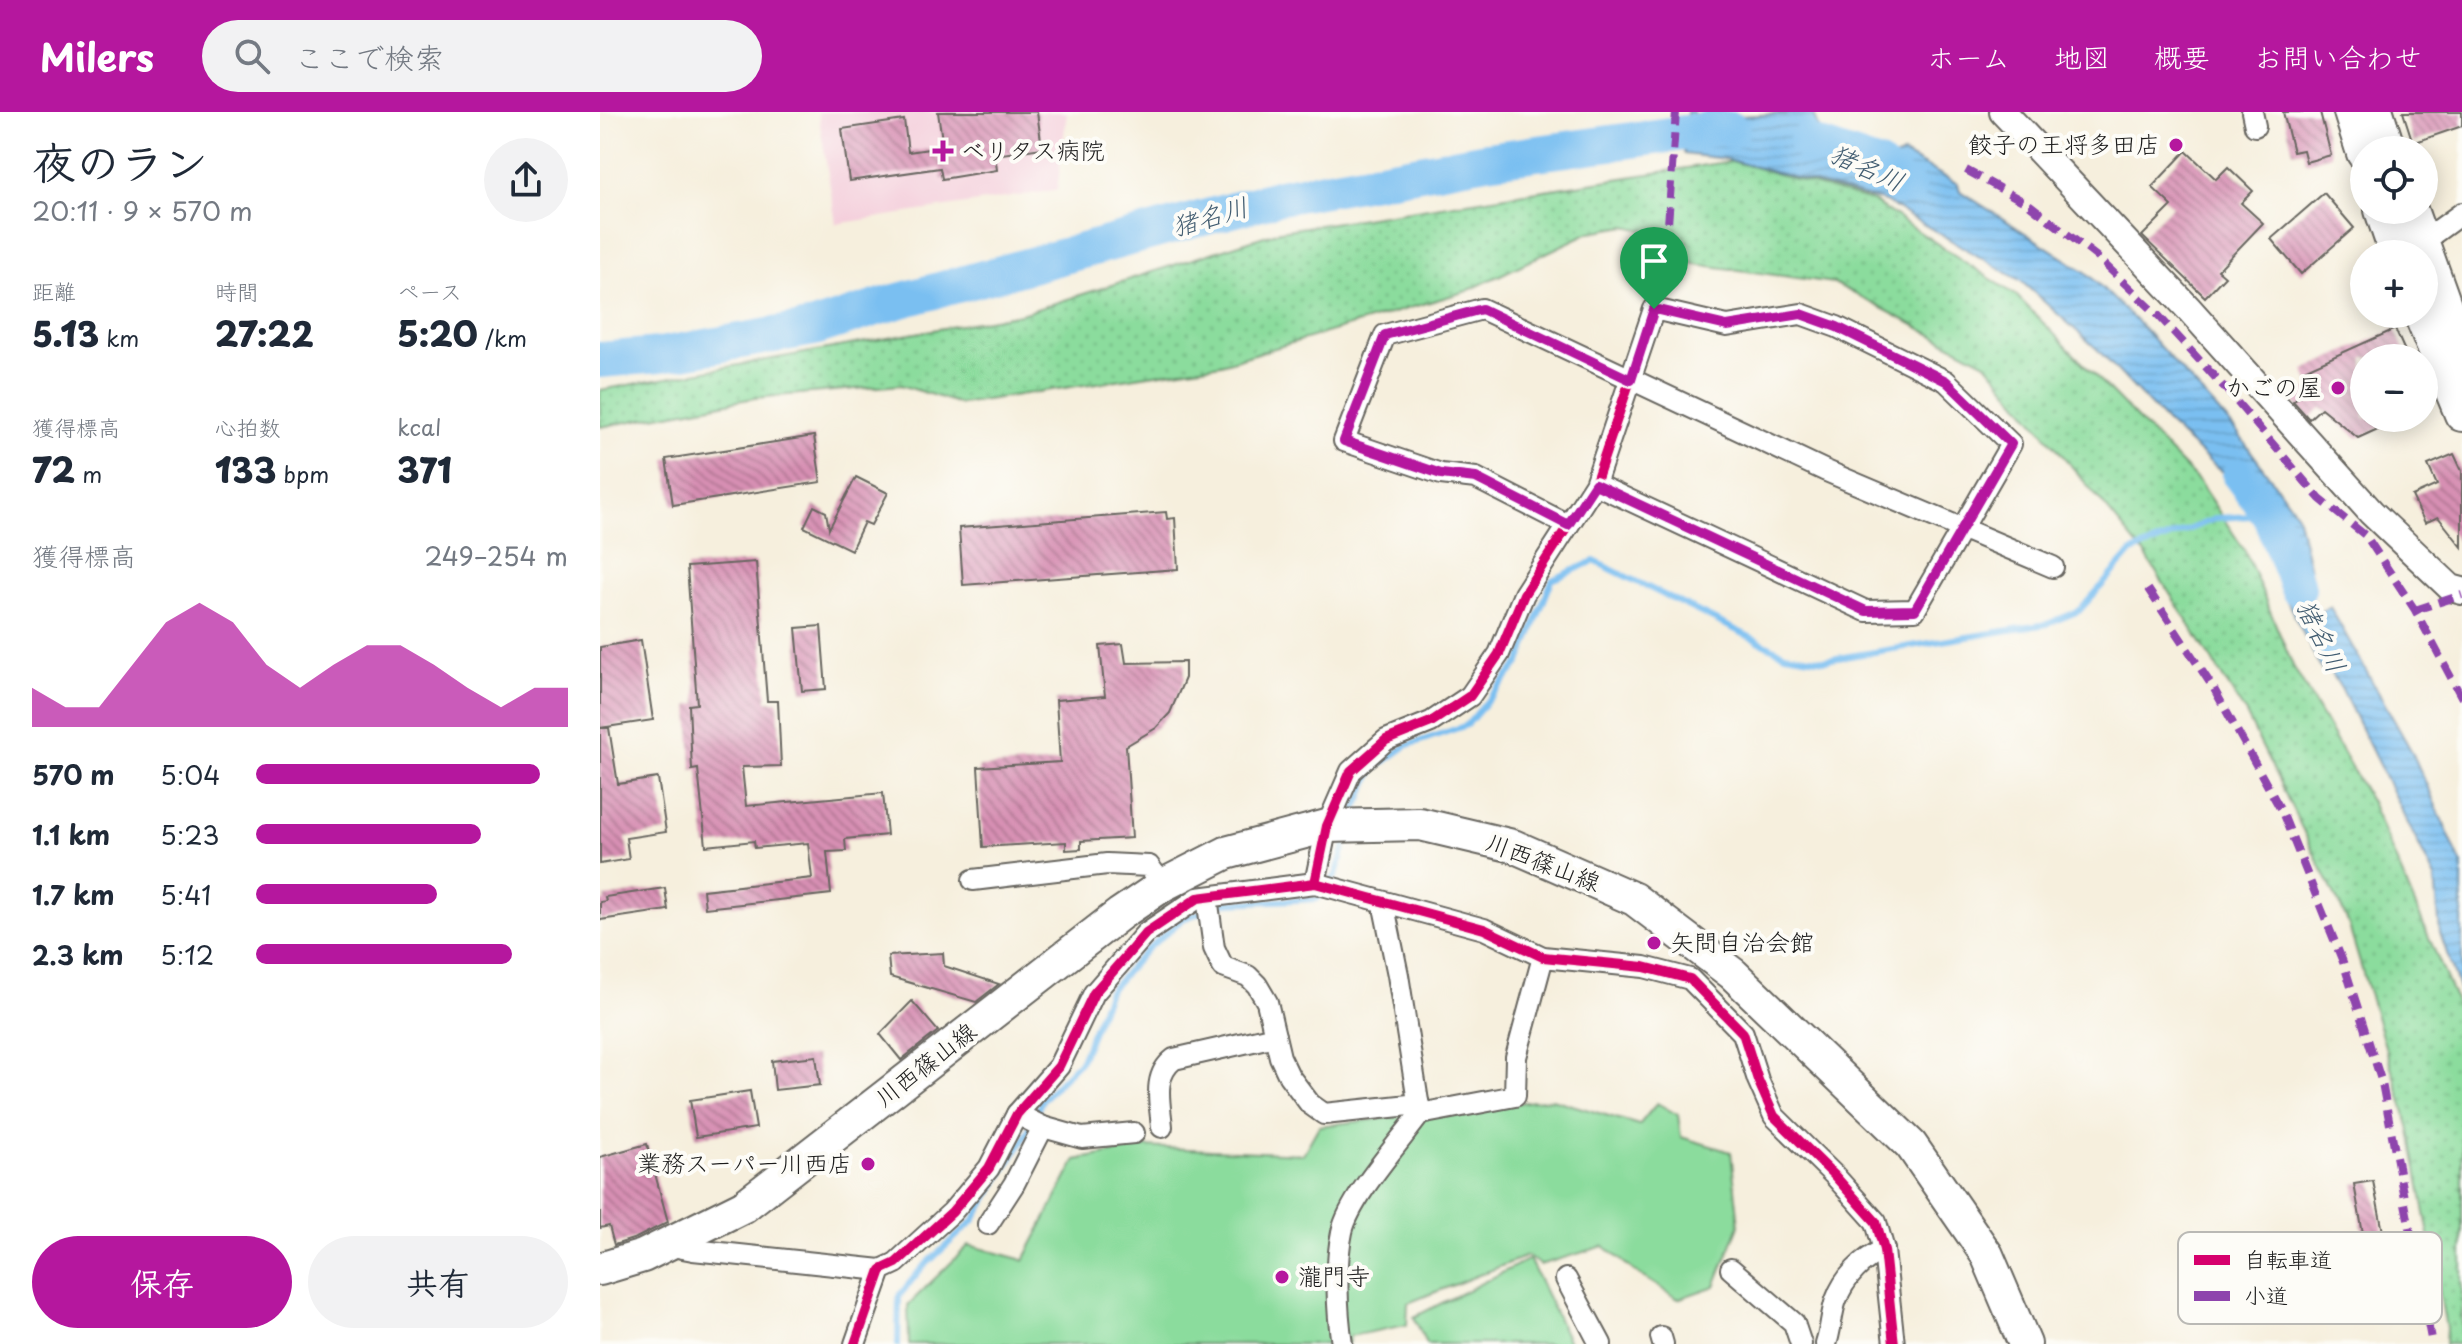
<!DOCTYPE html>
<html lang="ja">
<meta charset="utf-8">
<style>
body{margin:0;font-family:"Playpen Sans","Klee One",sans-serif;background:#f2f2f3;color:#1f2937;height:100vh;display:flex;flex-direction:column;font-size:30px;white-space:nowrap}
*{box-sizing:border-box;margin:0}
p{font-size:26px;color:#747a83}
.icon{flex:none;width:44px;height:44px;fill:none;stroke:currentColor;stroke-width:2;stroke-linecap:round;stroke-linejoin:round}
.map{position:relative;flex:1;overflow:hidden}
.side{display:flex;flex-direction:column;background:#fff;width:600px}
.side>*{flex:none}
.controls{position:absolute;left:1750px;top:24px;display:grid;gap:16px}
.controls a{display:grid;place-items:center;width:88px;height:88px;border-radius:50%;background:#fff;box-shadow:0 4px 20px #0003;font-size:40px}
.pin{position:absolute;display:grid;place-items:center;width:68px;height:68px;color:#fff;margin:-82px -34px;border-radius:50% 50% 50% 0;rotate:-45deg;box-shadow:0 0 8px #0007}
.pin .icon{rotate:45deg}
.round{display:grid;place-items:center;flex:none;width:84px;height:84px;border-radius:42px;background:#f2f2f3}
.headline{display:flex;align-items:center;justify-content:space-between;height:136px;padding:0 32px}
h1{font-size:44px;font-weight:800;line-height:60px}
.stats{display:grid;grid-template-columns:repeat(3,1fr);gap:12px;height:136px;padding:8px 32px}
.stats div{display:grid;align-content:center}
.stats b{font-size:34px;font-weight:800}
.stats small{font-size:22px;font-weight:400}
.stats p{font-size:22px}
.chart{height:224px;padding:16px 32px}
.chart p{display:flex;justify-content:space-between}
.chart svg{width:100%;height:144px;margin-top:8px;fill:#b5179e;opacity:.7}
.action{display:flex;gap:16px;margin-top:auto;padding:16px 32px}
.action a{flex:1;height:92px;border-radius:48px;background:#b5179e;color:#fff;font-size:32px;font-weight:800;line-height:92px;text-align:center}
.action a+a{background:#f2f2f3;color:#1f2937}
ul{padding:0 32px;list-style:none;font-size:26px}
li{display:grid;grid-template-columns:128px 96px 1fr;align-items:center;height:60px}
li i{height:20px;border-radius:10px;background:#b5179e}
header{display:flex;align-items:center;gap:48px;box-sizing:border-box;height:112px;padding:0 40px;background:#b5179e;color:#fff}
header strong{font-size:38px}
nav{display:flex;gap:44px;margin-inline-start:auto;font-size:28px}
.search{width:560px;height:72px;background:#f2f2f3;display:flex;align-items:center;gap:20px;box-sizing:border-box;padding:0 28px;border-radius:44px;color:#747a83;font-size:30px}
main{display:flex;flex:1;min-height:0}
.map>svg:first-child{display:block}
</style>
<header>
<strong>Milers</strong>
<div class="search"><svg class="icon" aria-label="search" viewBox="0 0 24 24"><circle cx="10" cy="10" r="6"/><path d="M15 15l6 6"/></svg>ここで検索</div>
<nav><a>ホーム</a><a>地図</a><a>概要</a><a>お問い合わせ</a></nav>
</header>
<main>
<section class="side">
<div class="headline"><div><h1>夜のラン</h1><p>20:11 · 9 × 570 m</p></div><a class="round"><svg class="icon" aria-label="share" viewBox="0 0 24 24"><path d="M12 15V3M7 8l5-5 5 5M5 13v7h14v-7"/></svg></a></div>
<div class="stats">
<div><p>距離</p><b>5.13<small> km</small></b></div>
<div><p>時間</p><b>27:22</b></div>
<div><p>ペース</p><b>5:20<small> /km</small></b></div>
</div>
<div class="stats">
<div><p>獲得標高</p><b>72<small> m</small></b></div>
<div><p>心拍数</p><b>133<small> bpm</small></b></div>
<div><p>kcal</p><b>371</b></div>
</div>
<div class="chart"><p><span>獲得標高</span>249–254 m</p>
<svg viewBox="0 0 160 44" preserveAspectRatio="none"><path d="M0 44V32L10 38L20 38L30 25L40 12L50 6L60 12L70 25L80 32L90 25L100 19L110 19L120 25L130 32L140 38L150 32L160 32V44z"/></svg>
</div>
<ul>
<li><b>570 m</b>5:04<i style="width:91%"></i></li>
<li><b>1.1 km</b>5:23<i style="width:72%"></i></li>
<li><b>1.7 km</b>5:41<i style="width:58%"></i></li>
<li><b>2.3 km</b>5:12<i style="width:82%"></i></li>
</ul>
<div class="action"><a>保存</a><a>共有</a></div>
</section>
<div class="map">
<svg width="1862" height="1232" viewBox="0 0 1862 1232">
<defs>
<pattern id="grass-dots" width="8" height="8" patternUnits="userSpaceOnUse" patternTransform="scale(2)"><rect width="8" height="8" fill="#8bdc9d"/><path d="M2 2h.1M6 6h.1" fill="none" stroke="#77bc87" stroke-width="1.8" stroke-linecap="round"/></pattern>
<pattern id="water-rules" width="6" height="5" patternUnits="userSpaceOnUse" patternTransform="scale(2)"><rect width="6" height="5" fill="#7abff1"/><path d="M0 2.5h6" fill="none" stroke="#69a4ce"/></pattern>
<pattern id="building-back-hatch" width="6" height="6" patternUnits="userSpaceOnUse" patternTransform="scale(2)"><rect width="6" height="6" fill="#d78fb3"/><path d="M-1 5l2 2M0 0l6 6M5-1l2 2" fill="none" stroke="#ae7491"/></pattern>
</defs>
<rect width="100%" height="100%" fill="#fdfcf7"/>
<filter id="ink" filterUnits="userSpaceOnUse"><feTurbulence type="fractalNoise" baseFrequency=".0125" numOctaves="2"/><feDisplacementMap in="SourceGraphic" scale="16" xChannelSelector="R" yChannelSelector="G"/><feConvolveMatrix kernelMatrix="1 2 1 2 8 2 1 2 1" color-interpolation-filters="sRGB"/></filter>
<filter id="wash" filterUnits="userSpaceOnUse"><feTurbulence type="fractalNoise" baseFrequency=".006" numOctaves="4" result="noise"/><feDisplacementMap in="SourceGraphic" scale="32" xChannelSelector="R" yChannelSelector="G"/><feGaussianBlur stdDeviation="1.8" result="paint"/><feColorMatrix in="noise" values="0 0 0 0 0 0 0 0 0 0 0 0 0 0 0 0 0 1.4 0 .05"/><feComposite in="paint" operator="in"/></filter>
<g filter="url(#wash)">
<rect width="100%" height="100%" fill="#f6efdd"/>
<path fill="#f4cfdc" d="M218 0H467L457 78 236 112Z"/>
<path fill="url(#grass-dots)" stroke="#547c5c" stroke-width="2" d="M1132 49 1272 89 1417 184 1599 370 1645 439 1693 554 1771 690 1854 884 1862 918V1232H1845L1846 1216 1809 1014 1747 808 1646 602 1546 444 1386 251 1234 171 1080 150 1088 129 1026 114 990 120 867 179 621 252 360 292 301 273 154 286 0 315V278L421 202 680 119Z"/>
<g fill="#8bdc9d" stroke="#547c5c" stroke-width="2">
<path d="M952 987 1039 1013 1057 991 1078 1003 1081 1025 1131 1040 1139 1113 1115 1174 1078 1187 1034 1159 1004 1134 940 1153 927 1144 808 1191 807 1213 750 1224 748 1232H309L308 1193 369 1133 424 1148 476 1048 542 1035 703 1042 719 1014Z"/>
<path d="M929 1147 970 1232H826L814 1205Z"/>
</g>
<path fill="url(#water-rules)" stroke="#4b6e86" stroke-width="2" d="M1087 0H1093L1094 3 1123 0 1124 5 1213 0C1218 23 1231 33 1251 43L1250 52 1263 54 1271 48 1284 51 1290 43 1295 46 1303 42 1358 72 1360 79 1487 161 1543 216 1636 319 1697 402 1711 463 1699 469 1716 502 1730 495 1812 640 1862 753V885L1840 821 1835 766 1742 578 1731 560 1723 561 1679 473 1678 444 1682 415 1634 366 1619 358 1567 311 1498 238 1421 169 1285 90 1126 47 1084 42Z"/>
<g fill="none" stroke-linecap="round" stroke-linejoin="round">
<g stroke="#7abff1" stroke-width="6">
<path d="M753 704 774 657 806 634 867 613 920 550 952 468 994 449 1185 542 1225 548 1447 512 1479 499 1532 440 1617 406 1670 403"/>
<path d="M298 1232 299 1184 321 1157 374 1108 426 1023 442 988 481 948 509 879 546 838 583 807 626 791 717 787 736 763 748 723"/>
</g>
<g stroke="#7abff1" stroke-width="36">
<path d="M1206 30 1279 55 1308 76"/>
<path d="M0 248 60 243 214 216 295 190 680 85 887 48 1120 16 1132 18"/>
<path d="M1640 363 1670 403 1698 476"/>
</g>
</g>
<g id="blocks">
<g fill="url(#building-back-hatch)">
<path d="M338 0H437L442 36 395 43 397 58 342 67 340 56 249 69 242 17 304 8 308 40 343 35Z"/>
<path d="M1683 0H1720L1731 43 1706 50 1703 38 1693 40Z"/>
<path d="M1803 0H1862V14L1813 31Z"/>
<path d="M1586 39 1616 67 1628 55 1653 79 1641 91 1663 111 1618 158 1625 164 1605 185 1542 124 1572 94 1552 75Z"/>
<path d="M1724 81 1754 116 1701 162 1671 127Z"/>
<path d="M1795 217 1808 246H1764V306H1802L1758 326 1721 296 1709 307 1693 289 1711 274 1704 258Z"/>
<path d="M214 324 221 370 73 393 66 347Z"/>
<path d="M1854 342 1862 359V435L1838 405 1825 411 1812 384 1837 373 1828 353Z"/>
<path d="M256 365 288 381 271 413 264 410 251 438 204 415 214 394 226 400 229 417Z"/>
<path d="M566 400 567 407 575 406 578 457 363 473 359 416Z"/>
<path d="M156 450 167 589H178L181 654 142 655 146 694 283 681 287 723 245 727 246 739 227 740 231 782 105 796 103 778 212 766 208 731 155 736 154 729 106 734 98 657 92 658 89 593 97 592 87 455Z"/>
<path d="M221 514 226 577 202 579 196 516Z"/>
<path d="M41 528 53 608 0 616V535Z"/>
<path d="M523 532 526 551 585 550V566L570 601 556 616 526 634 532 726 481 729V737L466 738V730L383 735 378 655 460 650 456 588 505 584 500 534Z"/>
<path d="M0 616H9L18 672 58 666 66 720 26 726 29 747 0 752Z"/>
<path d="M65 776 68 798 0 808V790L6 789 5 785Z"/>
<path d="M343 841 344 854 399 872 376 890 290 865 288 844Z"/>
<path d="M312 889 338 919 301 948 280 922Z"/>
<path d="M216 944 220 973 175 978 172 949Z"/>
<path d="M150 979 156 1016 96 1025 90 988Z"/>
<path d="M47 1032 68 1110 36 1126 14 1133 9 1114 0 1116V1045Z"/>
<path d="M1773 1069 1787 1140 1767 1144 1754 1072Z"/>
</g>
</g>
</g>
<g filter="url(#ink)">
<use href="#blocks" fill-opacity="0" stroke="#686660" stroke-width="2"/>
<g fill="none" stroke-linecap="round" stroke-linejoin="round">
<g stroke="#686660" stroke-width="24">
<g id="minor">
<path d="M1652 0 1655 14"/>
<path d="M1822 130 1862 101"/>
<path d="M968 413 876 366 841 362 744 329 785 223 882 197 1224 358 1453 455"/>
<path d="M373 768 507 752 549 754 563 773"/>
<path d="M715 771 727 714 751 659 786 628 831 610 870 584 899 542 924 482 995 372 1054 197 1127 214 1201 202 1237 215 1346 269 1411 332 1315 498 1266 499 995 372"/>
<path d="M607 785 614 836 623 855 648 864 657 873 667 890 680 945 689 964 710 992 724 1002 819 992"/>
<path d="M783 790 798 863 820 1002"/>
<path d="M417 1002 443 1015 482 1026 534 1021"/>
<path d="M562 1015C560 990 552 964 574 947L675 924"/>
<path d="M388 1112 414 1072 443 1015"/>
<path d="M67 1133 93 1138 281 1158"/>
<path d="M1131 1157 1194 1211 1201 1232"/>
<path d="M1061 1225 1063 1232"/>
<path d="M255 1232 281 1158 296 1151 352 1100 389 1056 417 1002 459 954 494 881 546 821 598 786 715 771 884 817 943 845 1044 855 1090 867 1143 921 1158 968 1174 1004 1234 1063 1276 1110 1284 1138 1294 1232"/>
<path d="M742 1232C737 1199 735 1153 742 1120 749 1087 799 1031 820 1002L915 984 916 945 943 845"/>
<path d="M1000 1232 966 1167 1001 1232"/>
<path d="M1226 1232C1231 1218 1231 1202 1236 1188 1244 1166 1263 1146 1284 1138"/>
</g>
</g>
<g stroke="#686660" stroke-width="30">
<path id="tertiary" d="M1403 0 1588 196 1771 400 1851 476 1862 479"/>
</g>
<g stroke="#686660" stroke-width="36">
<path id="primary" d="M0 1157 43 1144 144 1094 520 802 563 773 626 741 727 714 820 712 913 734 1034 787 1133 862 1311 1033 1387 1143 1425 1232"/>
</g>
<g stroke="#686660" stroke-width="38">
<g id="trunk">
<path d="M1751 0 1764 41"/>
<path d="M1776 0 1788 38"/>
<path d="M1782 98 1797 142"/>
<path d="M1810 98 1862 243"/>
<path d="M1821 202 1862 302"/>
</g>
</g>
<use href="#minor" stroke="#fff" stroke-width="20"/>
<use href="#tertiary" stroke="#fff" stroke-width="26"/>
<use href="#primary" stroke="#fff" stroke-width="32"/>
<use href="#trunk" stroke="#fff" stroke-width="34"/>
<g stroke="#8e44ad" stroke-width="8" stroke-dasharray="16 8" stroke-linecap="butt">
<path d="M1366 58 1430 93 1497 145 1559 204 1624 275 1720 387 1766 424 1815 498 1862 586"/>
<path d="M1054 197 1051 173 1063 169 1065 155 1076 0"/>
<path d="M1548 477 1614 577 1682 700 1743 850 1782 971 1832 1232"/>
<path d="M1815 498 1862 483"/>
</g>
<g stroke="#fdfcf7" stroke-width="15">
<g id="cycleway">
<path d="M715 771 727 714 751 659 786 628 831 610 870 584 899 542 924 482 995 372 1054 197 1127 214 1201 202 1237 215 1346 269 1411 332 1315 498 1266 499 995 372"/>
<path d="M255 1232 281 1158 296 1151 352 1100 389 1056 417 1002 459 954 494 881 546 821 598 786 715 771 884 817 943 845 1044 855 1090 867 1143 921 1158 968 1174 1004 1234 1063 1276 1110 1284 1138 1294 1232"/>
</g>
</g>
<use href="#cycleway" stroke="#d6006c" stroke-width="10"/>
</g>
</g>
<g fill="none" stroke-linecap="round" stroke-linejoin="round" filter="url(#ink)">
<g stroke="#fff" stroke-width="16">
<path id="route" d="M882 197 1031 268 1054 197 1127 214 1201 202 1237 215 1346 269 1411 332 1315 498 1266 499 995 372 968 413 876 366 841 362 744 329 785 223Z"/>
</g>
<use href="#route" stroke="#b5179e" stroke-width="10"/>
</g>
<g fill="#b5179e" stroke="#fdfcf7" stroke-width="3">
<circle cx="1576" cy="33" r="8"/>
<path d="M339 27h8v8h8v8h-8v8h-8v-8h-8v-8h8z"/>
<circle cx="1738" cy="276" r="8"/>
<circle cx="1054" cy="831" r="8"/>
<circle cx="268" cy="1052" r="8"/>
<circle cx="682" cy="1165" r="8"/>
</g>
<g text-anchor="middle" stroke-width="8" stroke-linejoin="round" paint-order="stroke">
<g font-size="24" fill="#1c1c1c" stroke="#fdfcf7" text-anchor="end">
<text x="1560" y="41">餃子の王将多田店</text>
<text x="361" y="47" text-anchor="start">ベリタス病院</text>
<text x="1722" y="284">かごの屋</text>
<text x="1070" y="839" text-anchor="start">矢問自治会館</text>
<text x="252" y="1060">業務スーパー川西店</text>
<text x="698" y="1173" text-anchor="start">瀧門寺</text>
</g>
<g font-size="24" fill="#1c1c1c" stroke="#fdfcf7">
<text transform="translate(943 751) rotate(21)" y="8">川西篠山線</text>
<text transform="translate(326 953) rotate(-38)" y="8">川西篠山線</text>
</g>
<g font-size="26" font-style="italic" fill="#425d71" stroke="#fdfcf7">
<text transform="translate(1267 56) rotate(24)" y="9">猪名川</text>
<text transform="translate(610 105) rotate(-16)" y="9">猪名川</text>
<text transform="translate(1721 524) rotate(64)" y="9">猪名川</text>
</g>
</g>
<rect x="1578" y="1120" width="264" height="92" rx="12" fill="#fdfcf7" stroke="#bab9b5" stroke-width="2"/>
<rect x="1594" y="1143" width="36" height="10" fill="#d6006c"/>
<rect x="1594" y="1179" width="36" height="10" fill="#8e44ad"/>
<g font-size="22" fill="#1c1c1c">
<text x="1644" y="1156">自転車道</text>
<text x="1644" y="1192">小道</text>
</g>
</svg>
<div class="controls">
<a><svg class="icon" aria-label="locate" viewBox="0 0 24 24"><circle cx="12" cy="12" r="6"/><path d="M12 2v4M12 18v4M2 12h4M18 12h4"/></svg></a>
<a>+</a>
<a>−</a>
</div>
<div class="pin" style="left:1054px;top:197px;background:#1e9e55"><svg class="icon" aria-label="arrive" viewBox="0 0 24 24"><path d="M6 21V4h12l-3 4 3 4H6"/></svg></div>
</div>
</main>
